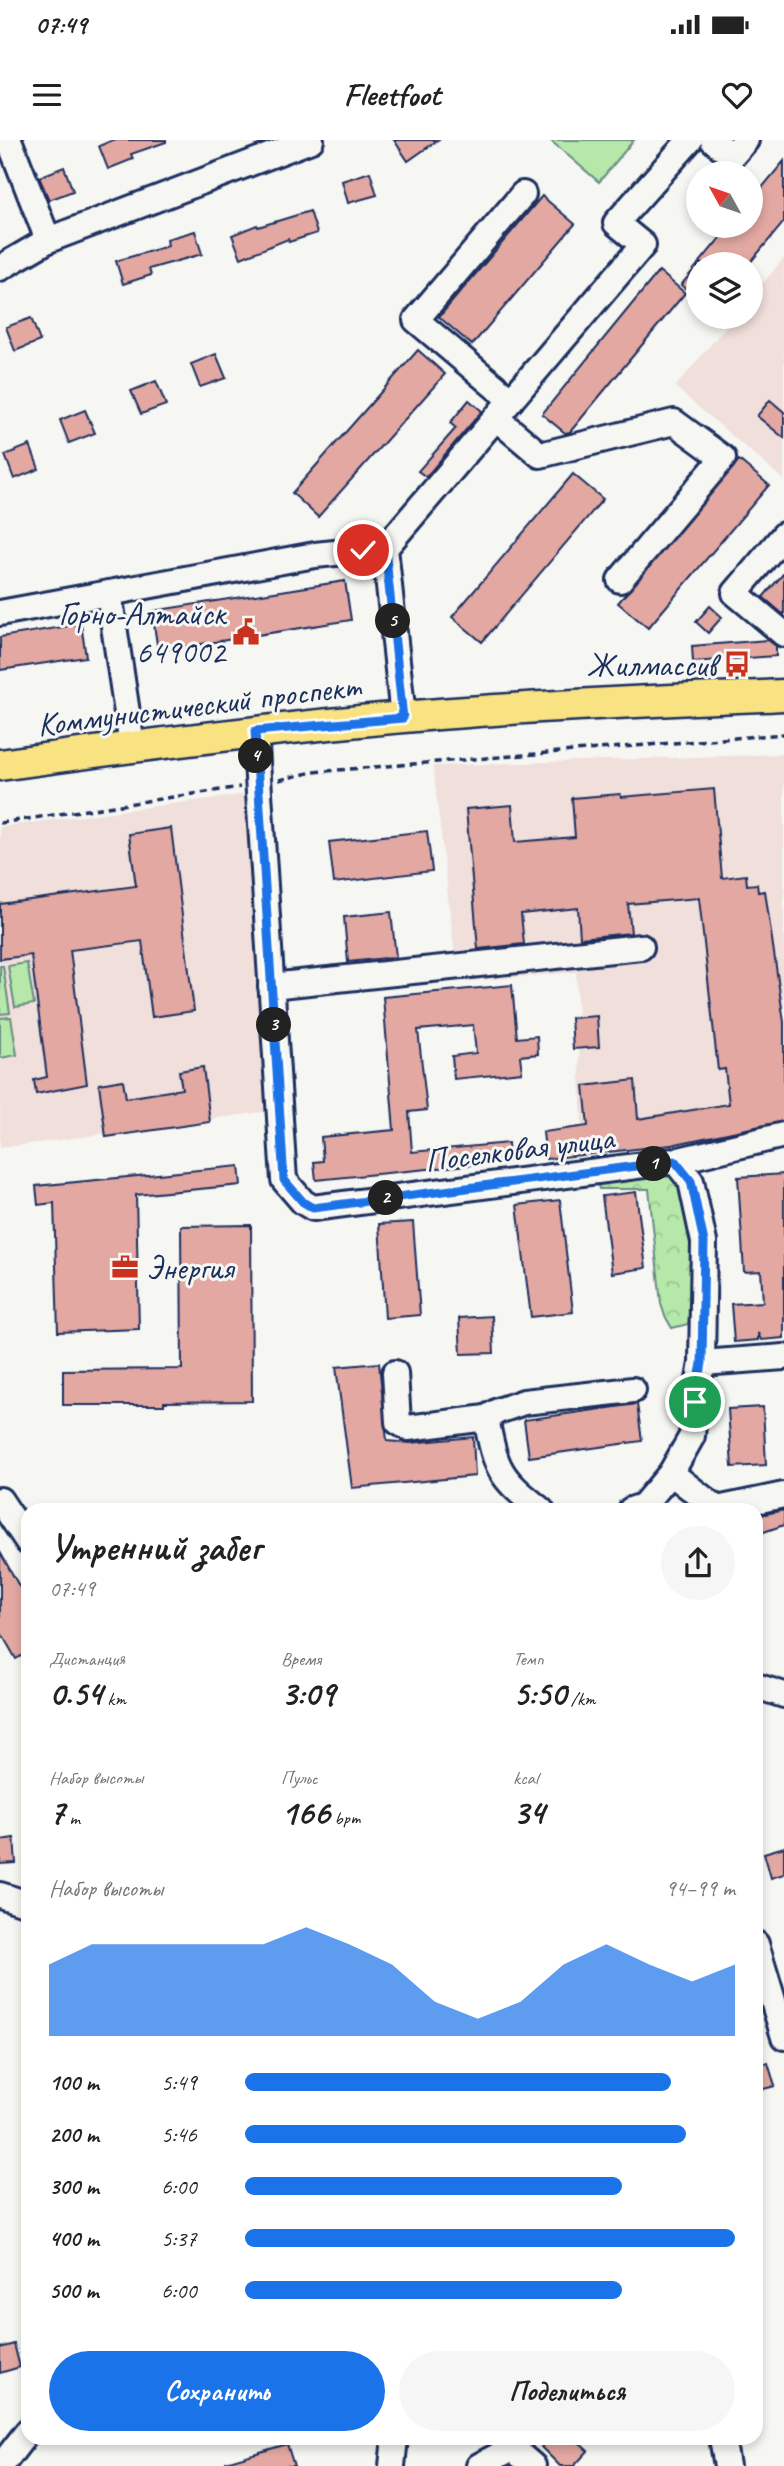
<!DOCTYPE html>
<html lang="ru">
<meta charset="utf-8">
<style>
body{margin:0;font-family:Caveat,sans-serif;background:#f6f6f6;color:#222;height:100vh;display:flex;flex-direction:column;font-size:26px;white-space:nowrap}
*{box-sizing:border-box;margin:0}
p{font-size:23px;color:#767676}
.icon{flex:none;width:38px;height:38px;fill:none;stroke:currentColor;stroke-width:2;stroke-linecap:round;stroke-linejoin:round}
.map{position:relative;flex:1;overflow:hidden}
.side{position:absolute;left:21px;top:1363px;width:742px;height:942px;display:flex;flex-direction:column;background:#fff;border-radius:21px;box-shadow:0 4px 10px #0003}
.side>*{flex:none}
.needle{width:46px;rotate:310deg}
.buttons{position:absolute;left:686px;top:21px;display:grid;gap:14px}
.buttons a{display:grid;place-items:center;width:77px;height:77px;border-radius:50%;background:#fff;box-shadow:0 4px 10px #0003;font-size:35px}
.pin{position:absolute;display:grid;place-items:center;width:60px;height:60px;color:#fff;margin:-30px;border:4px solid #fff;border-radius:50%;box-shadow:0 2px 7px #0007}
.km{position:absolute;width:35px;height:35px;margin:-18px;border-radius:50%;background:#222;color:#fff;font-size:19px;line-height:35px;text-align:center}
.round{display:grid;place-items:center;flex:none;width:74px;height:74px;border-radius:37px;background:#f6f6f6}
.headline{display:flex;align-items:center;justify-content:space-between;height:119px;padding:0 28px}
h1{font-size:38px;font-weight:700;line-height:52px}
.metrics{display:grid;grid-template-columns:repeat(3,1fr);gap:10px;height:119px;padding:7px 28px}
.metrics div{display:grid;align-content:center}
.metrics b{font-size:35px;font-weight:700}
.metrics small{font-size:19px;font-weight:400}
.metrics p{font-size:19px}
.chart{height:196px;padding:14px 28px}
.chart p{display:flex;justify-content:space-between}
.chart svg{width:100%;height:126px;margin-top:7px;fill:#1a73e8;opacity:.7}
.cta{display:flex;gap:14px;margin-top:auto;padding:14px 28px}
.cta a{flex:1;height:80px;border-radius:42px;background:#1a73e8;color:#fff;font-size:28px;font-weight:700;line-height:80px;text-align:center}
.cta a+a{background:#f6f6f6;color:#222}
ul{padding:0 28px;list-style:none;font-size:23px}
li{display:grid;grid-template-columns:112px 84px 1fr;align-items:center;height:52px}
li i{height:18px;border-radius:9px;background:#1a73e8}
.status{display:flex;justify-content:space-between;align-items:center;height:49px;padding:0 35px;background:#fff;direction:ltr}
.status svg{height:19px;fill:currentColor}
header{display:flex;justify-content:space-between;align-items:center;height:91px;padding:0 28px;background:#fff;font-size:32px;font-weight:700}
.map>svg:first-child{display:block}
</style>
<div class="status"><b>07:49</b><svg viewBox="0 0 49 12"><path d="M0 12V9h3v3zM5 12V6h3v6zM10 12V3h3v9zM15 12V0h3v12zM26 1h20v11H26zM47 4h2v5h-2z"/></svg></div>
<header><svg class="icon" aria-label="menu" viewBox="0 0 24 24"><path d="M4 6h16M4 12h16M4 18h16"/></svg>Fleetfoot<svg class="icon" aria-label="heart" viewBox="0 0 24 24"><path d="M12 20l-8-8c-3-5 5-10 8-4 3-6 11-1 8 4z"/></svg></header>
<div class="map">
<svg width="784" height="2326" viewBox="0 0 784 2326">
<defs>
<pattern id="forest-crowns" width="20" height="18" patternUnits="userSpaceOnUse" patternTransform="scale(1.75)"><rect width="20" height="18" fill="#b5e8a9"/><path d="M2 6a3 3 0 1 1 6 0M12 15a3 3 0 1 1 6 0" fill="none" stroke="#9bc794"/></pattern>
</defs>
<rect width="100%" height="100%" fill="#f6f6f2"/>
<filter id="ink" filterUnits="userSpaceOnUse"><feTurbulence type="fractalNoise" baseFrequency=".0143" numOctaves="2"/><feDisplacementMap in="SourceGraphic" scale="14" xChannelSelector="R" yChannelSelector="G"/><feConvolveMatrix kernelMatrix="1 2 1 2 8 2 1 2 1" color-interpolation-filters="sRGB"/></filter>
<g filter="url(#ink)">
<g fill="#f0dfda">
<path d="M784 118V340L675 247 734 177H751V157Z"/>
<path d="M784 614V953L667 976 582 986 576 832 458 842 433 626Z"/>
<path d="M246 654 270 971 0 1008V687Z"/>
</g>
<path fill="url(#forest-crowns)" stroke="#688c84" stroke-width="2" d="M643 1029 677 1037 691 1079 695 1136 688 1184 672 1188 665 1176 661 1164 649 1049H599L596 1038Z"/>
<g fill="#b5e8a9" stroke="#688c84" stroke-width="2">
<path d="M550 0H634L599 42Z"/>
<path d="M27 823 34 864 15 867 8 826Z"/>
<path d="M0 826H3L10 873 0 874Z"/>
<path d="M11 877 17 915 0 918V878Z"/>
</g>
<g fill="#e3a8a2" stroke="#1b2f5e" stroke-width="2">
<path d="M113 0H166V2L131 14 133 19 108 29 99 6Z"/>
<path d="M394 0H438L408 21Z"/>
<path d="M784 21V82L749 124H698V159L681 145 730 86H751V61Z"/>
<path d="M64 27 73 51 49 60 39 37Z"/>
<path d="M370 32 377 55 348 63 342 41Z"/>
<path d="M542 56 575 84 472 205 439 177Z"/>
<path d="M310 71 317 93 289 102 288 99 241 118 232 95 257 85 258 87Z"/>
<path d="M195 91 202 114 149 129 151 135 123 144 116 121 168 106 167 99Z"/>
<path d="M659 131 685 153 570 292 565 293 542 274Z"/>
<path d="M31 178 40 201 15 211 6 187Z"/>
<path d="M418 210 445 234 318 377 292 353Z"/>
<path d="M216 214 226 238 200 247 191 224Z"/>
<path d="M156 241 166 265 141 274 131 251Z"/>
<path d="M469 260 482 271 426 337 418 331 456 288 450 283Z"/>
<path d="M770 260 784 272V298L757 276Z"/>
<path d="M85 270 95 293 69 303 60 280Z"/>
<path d="M30 305 39 329 14 339 5 315Z"/>
<path d="M739 320 769 345 648 488 618 463Z"/>
<path d="M573 334 603 359 482 502 452 477Z"/>
<path d="M784 433V475L763 457Z"/>
<path d="M345 441 351 480 158 511 152 471Z"/>
<path d="M710 466 722 477 708 493 696 482Z"/>
<path d="M81 484 86 517 0 530V497Z"/>
<path d="M768 500 776 506V516L693 522 692 506Z"/>
<path d="M714 649 722 738 746 735 747 745 757 744 758 752 765 751 784 882V981L671 1005 546 1019 543 992 588 986 584 946 635 940 638 979 729 964 725 929 718 930 699 758 628 764 631 793 580 798 578 768 521 774 524 804 478 809 466 669 512 665 515 702 575 697 572 658 620 654 621 657Z"/>
<path d="M171 688 194 871 152 877 142 801 70 810 87 944 36 954 34 940 47 937 31 815 0 819V764L136 746 129 694Z"/>
<path d="M427 691 432 731 334 743 329 702Z"/>
<path d="M391 772 396 817 348 822 344 777Z"/>
<path d="M512 845 517 898 537 896 538 914 520 916 522 932 454 939 452 916 476 913 473 885 418 890 427 970 409 972 412 1012 508 1003 509 1021 316 1040 314 1022 323 1021 321 997 394 990 383 857Z"/>
<path d="M597 876 599 907 573 909 571 878Z"/>
<path d="M203 927 210 982 106 997 99 944 123 940 126 958 182 949 179 931Z"/>
<path d="M239 1026 241 1045 136 1055 139 1189 58 1192 54 1063 38 1065 36 1046Z"/>
<path d="M784 1034V1198L761 1200 758 1193V1200L734 1202 731 1164 763 1162 761 1131 744 1132 738 1037Z"/>
<path d="M636 1052 646 1128 612 1133 602 1056Z"/>
<path d="M560 1060 573 1172 531 1177 517 1065Z"/>
<path d="M413 1082 420 1175 385 1178 379 1084Z"/>
<path d="M251 1085 252 1261 164 1262V1265H63V1230L182 1229 181 1086Z"/>
<path d="M492 1176 494 1213 461 1214 459 1178Z"/>
<path d="M379 1223 387 1301 410 1303 473 1297 475 1336 352 1348 336 1227Z"/>
<path d="M637 1264 642 1301 529 1317 524 1280Z"/>
<path d="M763 1267 766 1325 732 1327 728 1269Z"/>
<path d="M784 1370V1385L761 1393 756 1376Z"/>
<path d="M0 1412 28 1462V1512L16 1519 0 1491Z"/>
<path d="M14 1698 16 1723 0 1724V1700Z"/>
<path d="M784 1707V1734L771 1738 764 1713Z"/>
<path d="M768 1923 775 1946 756 1951V1926Z"/>
<path d="M14 2204 20 2227 0 2233V2208Z"/>
<path d="M551 2298H574L588 2311 574 2326H560L541 2307Z"/>
<path d="M287 2304 294 2326H226V2322Z"/>
</g>
<g fill="none" stroke-linecap="round" stroke-linejoin="round">
<g stroke="#1b2f5e" stroke-width="30">
<g id="minor">
<path d="M9 0 48 100"/>
<path d="M713 0 732 16 746 0"/>
<path d="M0 128 48 100 311 0"/>
<path d="M511 260 416 180 523 54"/>
<path d="M496 278 540 315 674 282 723 318 620 440"/>
<path d="M784 395 735 453 784 494"/>
<path d="M0 473 109 453"/>
<path d="M403 577 385 408 643 105 616 83 690 0"/>
<path d="M255 591 284 1040 303 1062 313 1068 675 1021 691 1041 704 1102 702 1223 695 1262 692 1296 671 1333 643 1366 631 1370"/>
<path d="M132 606 109 453 315 415 385 408"/>
<path d="M271 846 641 807"/>
<path d="M675 1021 784 995"/>
<path d="M702 1223 784 1217"/>
<path d="M395 1233 398 1282 408 1288 486 1278 498 1271 524 1262 633 1250"/>
<path d="M486 1278C496 1330 499 1337 541 1370"/>
<path d="M671 1333 717 1369 784 1355"/>
<path d="M0 1360 28 1402"/>
<path d="M756 1546 784 1555"/>
<path d="M0 1755 28 1764"/>
<path d="M756 1804 784 1897"/>
<path d="M722 2298 727 2326"/>
<path d="M512 2308 533 2326"/>
<path d="M1 2326 28 2291"/>
<path d="M392 2326 395 2298"/>
<path d="M479 2326 512 2308 521 2298"/>
</g>
</g>
<g stroke="#1b2f5e" stroke-width="35">
<path id="major" d="M0 625C155 603 311 583 467 572 573 564 678 560 784 555"/>
</g>
<g stroke="#1b2f5e" stroke-width="3.5" stroke-dasharray="7 5" stroke-linecap="butt">
<path d="M279 640 313 632 784 594"/>
<path d="M0 683 240 647"/>
</g>
<use href="#minor" stroke="#f6f6f2" stroke-width="24"/>
<use href="#major" stroke="#f8e281" stroke-width="30"/>
</g>
</g>
<g fill="none" stroke-linecap="round" stroke-linejoin="round" filter="url(#ink)">
<g stroke="#fff" stroke-width="14">
<path id="route" d="M363 410 385 408 403 578 255 591 284 1040 303 1062 313 1068 675 1021 691 1041 704 1102 702 1223 695 1262"/>
</g>
<use href="#route" stroke="#1a73e8" stroke-width="9"/>
</g>
<defs>
<g id="civic-bare" transform="scale(2.1)"><path d="M-.6-6.5H3V-4.5H.6V-3L4-1V1h2V6H-6V1h2V-1L-.6-3ZM-1.2 2.5V6h2.4V2.5Z" fill="#c8321e" stroke="#f6f6f2" stroke-width="2.5" paint-order="stroke"/></g>
<g id="bus-bare" transform="scale(2.1)"><path d="M-5-6H5V4H4V6H2V4H-2V6H-4V4H-5ZM-3.5-4V0h7V-4ZM-3.5 1.2v1.5H-2V1.2ZM2 1.2v1.5H3.5V1.2Z" fill="#c8321e" stroke="#f6f6f2" stroke-width="2.5" paint-order="stroke"/></g>
<g id="office-bare" transform="scale(2.1)"><path d="M-6-3h4V-5.5h4V-3h4V5H-6ZM-1-4.5V-3h2v-1.5ZM-6 0V1H6V0Z" fill="#c8321e" stroke="#f6f6f2" stroke-width="2.5" paint-order="stroke"/></g>
</defs>
<g fill-rule="evenodd">
<use href="#civic-bare" x="246" y="492"/>
<use href="#bus-bare" x="737" y="524"/>
<use href="#office-bare" x="125" y="1127"/>
</g>
<g text-anchor="middle" stroke-width="6" stroke-linejoin="round" paint-order="stroke">
<g font-size="33" fill="#1b2f5e" stroke="#f6f6f2" text-anchor="end">
<text x="225" y="485">Горно-Алтайск<tspan x="225" dy="38">649002</tspan></text>
<text x="716" y="536">Жилмассив</text>
<text x="146" y="1139" text-anchor="start">Энергия</text>
</g>
<g font-size="33" fill="#1b2f5e" stroke="#f6f6f2">
<text transform="translate(199 564) rotate(-7)" y="12">Коммунистический проспект</text>
<text transform="translate(519 1008) rotate(-7)" y="12">Поселковая улица</text>
</g>
</g>
</svg>
<div class="buttons">
<a><svg class="needle" viewBox="-14 -14 28 28"><path d="M0-13l5 13h-10z" fill="#e53935"/><path d="M0 13l5-13h-10z" fill="#767676"/></svg></a>
<a><svg class="icon" aria-label="layers" viewBox="0 0 24 24"><path d="M12 4l9 5-9 5-9-5zM3 14l9 5 9-5"/></svg></a>
</div>
<div class="pin" style="left:695px;top:1262px;background:#1e9e55"><svg class="icon" aria-label="arrive" viewBox="0 0 24 24"><path d="M6 21V4h12l-3 4 3 4H6"/></svg></div>
<div class="pin" style="left:363px;top:410px;background:#d93025"><svg class="icon" aria-label="check" viewBox="0 0 24 24"><path d="M5 12l5 5 9-10"/></svg></div>
<b class="km" style="left:654px;top:1024px">1</b>
<b class="km" style="left:386px;top:1058px">2</b>
<b class="km" style="left:274px;top:885px">3</b>
<b class="km" style="left:256px;top:616px">4</b>
<b class="km" style="left:393px;top:481px">5</b>
<section class="side">
<div class="headline"><div><h1>Утренний забег</h1><p>07:49</p></div><a class="round"><svg class="icon" aria-label="share" viewBox="0 0 24 24"><path d="M12 15V3M7 8l5-5 5 5M5 13v7h14v-7"/></svg></a></div>
<div class="metrics">
<div><p>Дистанция</p><b>0.54<small> km</small></b></div>
<div><p>Время</p><b>3:09</b></div>
<div><p>Темп</p><b>5:50<small> /km</small></b></div>
</div>
<div class="metrics">
<div><p>Набор высоты</p><b>7<small> m</small></b></div>
<div><p>Пульс</p><b>166<small> bpm</small></b></div>
<div><p>kcal</p><b>34</b></div>
</div>
<div class="chart"><p><span>Набор высоты</span>94–99 m</p>
<svg viewBox="0 0 160 44" preserveAspectRatio="none"><path d="M0 44V19L10 12L20 12L30 12L40 12L50 12L60 6L70 12L80 19L90 32L100 38L110 32L120 19L130 12L140 19L150 25L160 19V44z"/></svg>
</div>
<ul>
<li><b>100 m</b>5:49<i style="width:87%"></i></li>
<li><b>200 m</b>5:46<i style="width:90%"></i></li>
<li><b>300 m</b>6:00<i style="width:77%"></i></li>
<li><b>400 m</b>5:37<i style="width:100%"></i></li>
<li><b>500 m</b>6:00<i style="width:77%"></i></li>
</ul>
<div class="cta"><a>Сохранить</a><a>Поделиться</a></div>
</section>
</div>
